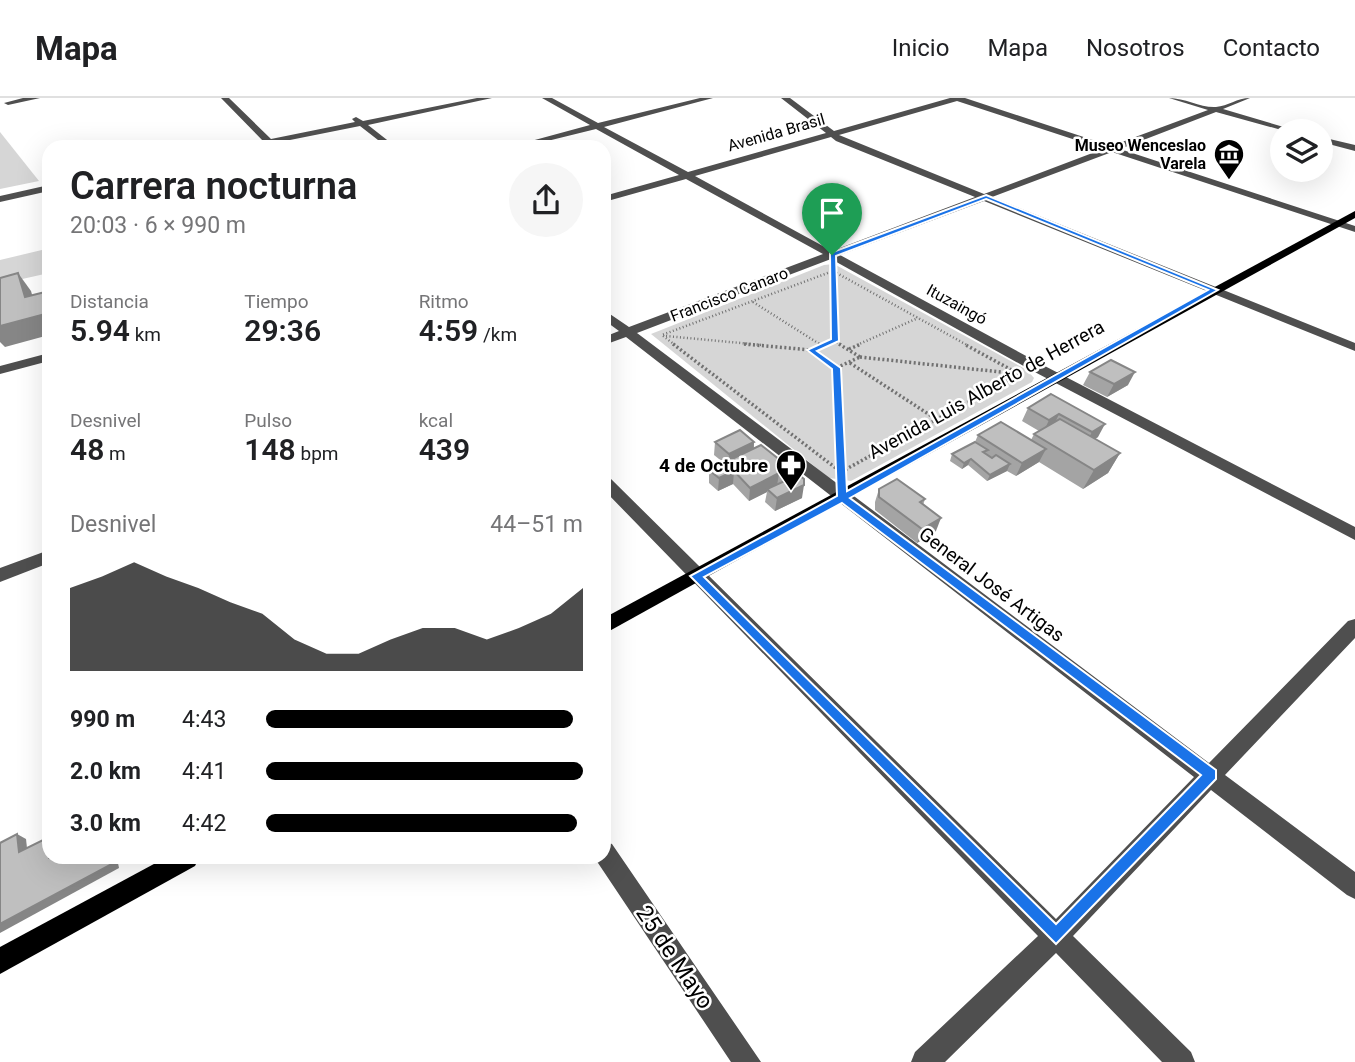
<!DOCTYPE html>
<html lang="es">
<meta charset="utf-8">
<style>
body{margin:0;font-family:Roboto,sans-serif;background:#f6f6f6;color:#202124;height:100vh;display:flex;flex-direction:column;font-size:26px;white-space:nowrap}
*{box-sizing:border-box;margin:0}
p{font-size:23px;color:#757577}
.icon{flex:none;width:38px;height:38px;fill:none;stroke:currentColor;stroke-width:2;stroke-linecap:round;stroke-linejoin:round}
.map{position:relative;flex:1;overflow:hidden}
.panel{position:absolute;left:42px;top:42px;width:569px;height:724px;display:flex;flex-direction:column;background:#fff;border-radius:21px;box-shadow:0 7px 28px #0002}
.panel>*{flex:none}
.tools{position:absolute;left:1270px;top:21px;display:grid;gap:14px}
.tools a{display:grid;place-items:center;width:63px;height:63px;border-radius:50%;background:#fff;box-shadow:0 7px 28px #0002;font-size:35px}
.pin{position:absolute;display:grid;place-items:center;width:60px;height:60px;color:#fff;margin:-72px -30px;border-radius:50% 50% 50% 0;rotate:-45deg;box-shadow:0 0 7px #0007}
.pin .icon{rotate:45deg}
.round{display:grid;place-items:center;flex:none;width:74px;height:74px;border-radius:37px;background:#f6f6f6}
.head{display:flex;align-items:center;justify-content:space-between;height:119px;padding:0 28px}
h1{font-size:38px;font-weight:600;line-height:52px}
.stats{display:grid;grid-template-columns:repeat(3,1fr);gap:10px;height:119px;padding:7px 28px}
.stats div{display:grid;align-content:center}
.stats b{font-size:30px;font-weight:600}
.stats small{font-size:19px;font-weight:400}
.stats p{font-size:19px}
.chart{height:196px;padding:14px 28px}
.chart p{display:flex;justify-content:space-between}
.chart svg{width:100%;height:126px;margin-top:7px;fill:#000;opacity:.7}
ul{padding:0 28px;list-style:none;font-size:23px}
li{display:grid;grid-template-columns:112px 84px 1fr;align-items:center;height:52px}
li i{height:18px;border-radius:9px;background:#000}
header{display:flex;align-items:center;gap:42px;box-sizing:border-box;height:98px;padding:0 35px;background:#fff;border-bottom:2px solid #e0e0e0}
header strong{font-size:33px}
nav{display:flex;gap:38px;margin-inline-start:auto;font-size:24px}
.map>svg:first-child{display:block}
</style>
<header>
<strong>Mapa</strong>
<nav><a>Inicio</a><a>Mapa</a><a>Nosotros</a><a>Contacto</a></nav>
</header>
<div class="map">
<svg width="1355" height="964" viewBox="0 0 1355 964">
<rect width="100%" height="100%" fill="#fff"/>
<g fill="#d6d6d6">
<path d="M0 34 39 83 0 91Z"/>
<path d="M46 151 49 175 0 186V162Z"/>
<path d="M834 166 1027 272 1034 280 1032 284 851 383 829 380 651 236 824 167Z"/>
</g>
<g fill="none" stroke-linecap="round" stroke-linejoin="round">
<g stroke="#717171" stroke-width="2.5" stroke-dasharray="1 2.5" stroke-linecap="butt">
<path d="M833 175 835 243"/>
<path d="M753 204 821 247"/>
<path d="M666 238 762 247"/>
<path d="M675 247 662 237 833 173 967 247"/>
<path d="M824 247 835 243 842 247"/>
<path d="M857 247 918 220"/>
</g>
<g stroke="#717171" stroke-width="3.5" stroke-dasharray="2 2.5" stroke-linecap="butt">
<path d="M673 246 841 374 1019 276 964 246"/>
<path d="M744 246 811 252"/>
<path d="M818 246 822 248"/>
<path d="M828 246 811 252 836 270 860 259"/>
<path d="M839 246 860 259"/>
<path d="M849 251 861 246"/>
<path d="M860 259 1010 275"/>
<path d="M850 265 936 321"/>
<path d="M836 270 841 374"/>
</g>
<g fill="#4f4f4f" fill-rule="evenodd">
<path d="M23 0H40L8 7 4 5Z"/>
<path d="M221 0H229L271 41 355 24 352 21 356 19 363 23 477 0H492L368 27 396 49H387L360 28 275 45 278 49H241L263 43Z"/>
<path d="M542 0H552L598 25 700 0H713L604 29 688 74 826 35 781 0H790L834 33 950 0H965L1111 48 1208 12 1169 0C1185 0 1201 10 1216 9 1228 8 1237 0 1250 0L1223 11 1297 33H1285L1216 14 1120 51 1355 128V134L1112 54 992 99 1355 245V253L984 103 840 157 1039 265 1355 429V442L1029 271 831 161 637 235 1209 665 1348 523 1355 521V540L1225 677 1355 774V801L1347 797 1211 692 1073 838 1191 954 1195 964H1162L1056 855 945 964H911L915 954 1038 838 604 392V378L609 379 1056 821 1194 679 626 239 604 247V239L619 233 604 222V212L629 229 823 156 686 81 604 104V98L679 77 596 31 523 49H509L590 27ZM957 3 1103 51 984 96 839 37ZM831 39 836 43 975 99 832 153 695 78Z"/>
<path d="M1321 39 1355 47V53L1321 44Z"/>
<path d="M49 87V93L0 104V98Z"/>
<path d="M49 255V263L0 276V268Z"/>
<path d="M49 452V465L0 484V470Z"/>
<path d="M604 743 612 746 761 964H731L596 762 595 760H604Z"/>
</g>
<g fill="#000" fill-rule="evenodd">
<path d="M1355 113V120L604 536V520Z"/>
<path d="M165 760H199L195 768 0 876V849Z"/>
</g>
</g>
<g fill="#a4a4a4">
<path d="M1090 274 1128 287 1107 299 1083 287Z"/>
<path d="M1051 296 1098 339 1095 341 1120 355 1108 375 1083 391 1039 364 1016 378 1007 373 987 383 968 367 962 371 950 363 952 356 975 344 978 337 1031 342 1034 336 1039 333 1022 323 1028 310Z"/>
<path d="M715 344H754V351L761 347 802 400 775 413 765 404 767 394 749 403 733 386 718 393 709 385V372L724 365 714 357Z"/>
<path d="M879 391 925 401 923 407 936 433 917 445 875 412V404Z"/>
</g>
<g fill="#868686">
<path d="M18 175 31 193 38 217 25 199Z"/>
<path d="M49 215V237L5 249 0 244V228Z"/>
<path d="M1135 274 1128 287 1107 299 1114 286Z"/>
<path d="M1059 316 1053 329 1043 335 1049 322Z"/>
<path d="M1105 326 1098 339 1085 347 1092 334Z"/>
<path d="M754 344 753 357 728 369 729 356Z"/>
<path d="M1046 351 1039 364 1016 378 1022 365Z"/>
<path d="M1120 355 1108 375 1083 391 1094 372Z"/>
<path d="M971 361 968 367 962 371 964 365Z"/>
<path d="M1010 366 1007 373 987 383 990 377Z"/>
<path d="M734 373 733 386 718 393 719 380Z"/>
<path d="M779 375 777 388 767 391V394L749 403 750 390Z"/>
<path d="M804 387 802 400 775 413 777 400Z"/>
<path d="M941 420 936 433 917 445 922 431Z"/>
<path d="M17 736 26 741 28 759 19 754Z"/>
<path d="M110 760H117L119 770 0 835V826Z"/>
</g>
<g fill="#bfbfbf" stroke="#868686" stroke-width="2">
<path d="M18 175 25 199 49 193V215L0 228V180Z"/>
<path d="M1111 262 1135 274 1114 286 1090 274Z"/>
<path d="M1051 296 1105 326 1092 334 1059 316 1049 322 1028 310Z"/>
<path d="M1060 321 1120 355 1094 372 1034 336Z"/>
<path d="M1001 324 1046 351 1022 365 978 337Z"/>
<path d="M740 332 754 344 729 356 715 344Z"/>
<path d="M975 344 988 352 983 354 992 360 996 357 1010 366 990 377 971 361 964 365 952 356Z"/>
<path d="M761 347 804 381V387L777 400 767 391 787 382 779 375 750 390 734 373 719 380 709 372Z"/>
<path d="M897 381 925 401 920 404 941 420 922 431 879 399V391Z"/>
<path d="M17 736 19 754 49 739V760H110L112 766 0 826V745Z"/>
</g>
<path fill="#1a73e8" stroke="#fff" stroke-width="2" fill-rule="evenodd" d="M986 97 1218 192 850 400 1216 672V681L1056 846 690 478 837 398 832 271 807 252 831 241 830 155ZM986 101 1208 192 847 393 841 270 817 253 839 243 836 158ZM842 405 1201 677 1056 826 704 479Z"/>
<defs>
<g id="museum-pin" transform="scale(1.575)"><path d="M0 17L-7.5 6A9.5 9.5 0 1 1 7.5 6Z" fill="#000" stroke="#fff"/><path d="M0-6L6-3V-2H-6V-3ZM-5-1h2V3h-2ZM-1-1h2V3h-2ZM3-1h2V3H3ZM-6 4H6V6H-6Z" fill="#fff"/></g>
<g id="pharmacy-pin" transform="scale(1.575)"><path d="M0 17L-7.5 6A9.5 9.5 0 1 1 7.5 6Z" fill="#000" stroke="#fff"/><path d="M-2-6h4v4h4v4h-4v4h-4v-4h-4v-4h4Z" fill="#fff"/></g>
</defs>
<g fill-rule="evenodd">
<use href="#museum-pin" x="1229" y="56"/>
<use href="#pharmacy-pin" x="791" y="367"/>
</g>
<g text-anchor="middle" stroke-width="5" stroke-linejoin="round" paint-order="stroke">
<g font-size="16" fill="#000" stroke="#fff">
<text transform="translate(776 34) rotate(-16)" y="6">Avenida Brasil</text>
<text transform="translate(729 196) rotate(-21)" y="6">Francisco Canaro</text>
<text transform="translate(957 206) rotate(29)" y="6">Ituzaingó</text>
</g>
<g font-size="16" font-weight="bold" fill="#000" stroke="#fff" text-anchor="end">
<text x="1206" y="53">Museo Wenceslao<tspan x="1206" dy="18">Varela</tspan></text>
</g>
<g font-size="19" fill="#000" stroke="#fff">
<text transform="translate(986 291) rotate(-29)" y="7">Avenida Luis Alberto de Herrera</text>
<text transform="translate(992 486) rotate(37)" y="7">General José Artigas</text>
</g>
<g font-size="19" font-weight="bold" fill="#000" stroke="#fff" text-anchor="end">
<text x="768" y="374">4 de Octubre</text>
</g>
<g font-size="23" fill="#000" stroke="#fff">
<text transform="translate(675 859) rotate(56)" y="8">25 de Mayo</text>
</g>
</g>
</svg>
<div class="tools">
<a><svg class="icon" aria-label="layers" viewBox="0 0 24 24"><path d="M12 4l9 5-9 5-9-5zM3 14l9 5 9-5"/></svg></a>
</div>
<div class="pin" style="left:832px;top:157px;background:#1e9e55"><svg class="icon" aria-label="arrive" viewBox="0 0 24 24"><path d="M6 21V4h12l-3 4 3 4H6"/></svg></div>
<section class="panel">
<div class="head"><div><h1>Carrera nocturna</h1><p>20:03 · 6 × 990 m</p></div><a class="round"><svg class="icon" aria-label="share" viewBox="0 0 24 24"><path d="M12 15V3M7 8l5-5 5 5M5 13v7h14v-7"/></svg></a></div>
<div class="stats">
<div><p>Distancia</p><b>5.94<small> km</small></b></div>
<div><p>Tiempo</p><b>29:36</b></div>
<div><p>Ritmo</p><b>4:59<small> /km</small></b></div>
</div>
<div class="stats">
<div><p>Desnivel</p><b>48<small> m</small></b></div>
<div><p>Pulso</p><b>148<small> bpm</small></b></div>
<div><p>kcal</p><b>439</b></div>
</div>
<div class="chart"><p><span>Desnivel</span>44–51 m</p>
<svg viewBox="0 0 160 44" preserveAspectRatio="none"><path d="M0 44V15L10 11L20 6L30 11L40 15L50 20L60 24L70 33L80 38L90 38L100 33L110 29L120 29L130 33L140 29L150 24L160 15V44z"/></svg>
</div>
<ul>
<li><b>990 m</b>4:43<i style="width:97%"></i></li>
<li><b>2.0 km</b>4:41<i style="width:100%"></i></li>
<li><b>3.0 km</b>4:42<i style="width:98%"></i></li>
</ul>
</section>
</div>
